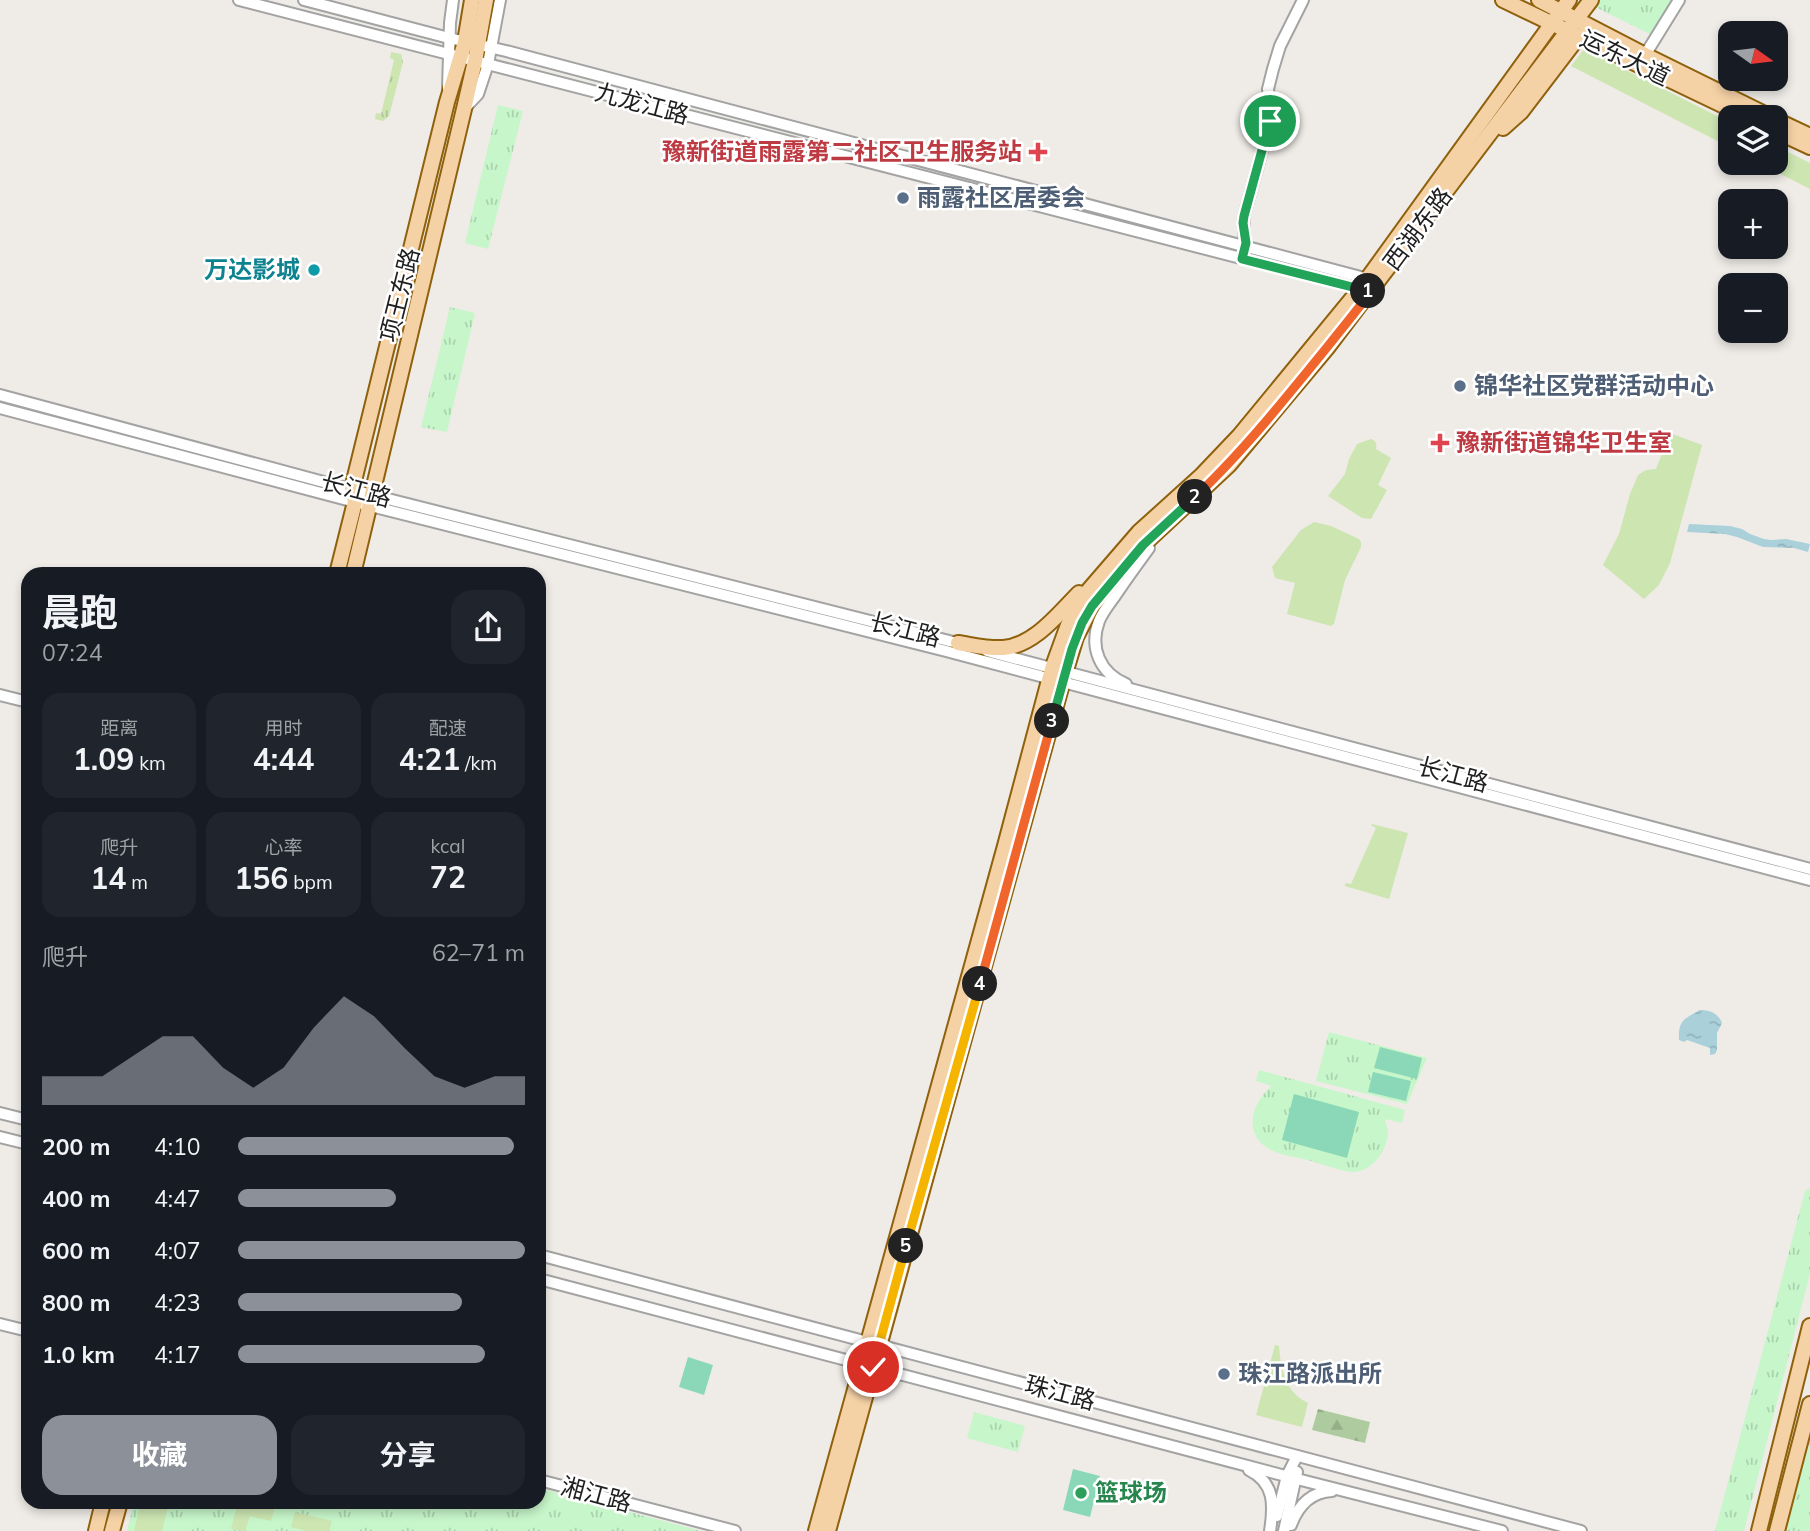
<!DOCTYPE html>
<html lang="zh">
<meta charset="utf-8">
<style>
body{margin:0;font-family:Mulish,"Noto Sans SC",sans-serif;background:#20242c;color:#f1f3f6;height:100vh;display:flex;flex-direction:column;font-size:26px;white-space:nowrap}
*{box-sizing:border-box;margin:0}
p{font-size:23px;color:#9ea1a6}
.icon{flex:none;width:38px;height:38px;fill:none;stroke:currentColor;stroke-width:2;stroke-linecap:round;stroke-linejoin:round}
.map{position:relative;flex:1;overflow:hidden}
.side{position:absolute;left:21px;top:567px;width:525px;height:942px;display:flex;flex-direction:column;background:#171b24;border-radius:21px;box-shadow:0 4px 10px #0003}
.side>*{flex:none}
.needle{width:46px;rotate:104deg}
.controls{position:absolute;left:1718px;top:21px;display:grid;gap:14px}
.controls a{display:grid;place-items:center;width:70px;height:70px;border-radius:14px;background:#171b24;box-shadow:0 4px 10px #0003;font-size:35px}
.pin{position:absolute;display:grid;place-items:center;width:60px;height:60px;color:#fff;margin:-30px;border:4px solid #fff;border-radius:50%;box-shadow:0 2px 7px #0007}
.km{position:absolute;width:35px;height:35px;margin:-18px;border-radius:50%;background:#222;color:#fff;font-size:19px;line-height:35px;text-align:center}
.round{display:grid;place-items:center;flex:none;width:74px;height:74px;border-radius:21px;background:#20242c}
.overview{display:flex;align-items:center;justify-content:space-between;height:119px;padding:0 21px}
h1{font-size:38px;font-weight:700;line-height:52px}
.metrics{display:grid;grid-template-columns:repeat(3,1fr);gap:10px;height:119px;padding:7px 21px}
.metrics div{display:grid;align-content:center;border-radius:18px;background:#20242c;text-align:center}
.metrics b{font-size:30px;font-weight:700}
.metrics small{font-size:19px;font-weight:400}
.metrics p{font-size:19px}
.chart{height:196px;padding:14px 21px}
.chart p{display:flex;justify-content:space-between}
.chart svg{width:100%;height:126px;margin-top:7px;fill:#8c9099;opacity:.7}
.primary-button{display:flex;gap:14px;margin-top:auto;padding:14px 21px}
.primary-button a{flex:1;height:80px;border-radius:21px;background:#8c9099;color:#fff;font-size:28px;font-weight:700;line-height:80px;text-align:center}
.primary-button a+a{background:#20242c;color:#f1f3f6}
ul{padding:0 21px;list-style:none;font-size:23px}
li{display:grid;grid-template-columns:112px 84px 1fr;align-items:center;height:52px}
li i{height:18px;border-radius:9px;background:#8c9099}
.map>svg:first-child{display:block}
</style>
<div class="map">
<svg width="1810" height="1531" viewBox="0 0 1810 1531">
<defs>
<pattern id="grass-tufts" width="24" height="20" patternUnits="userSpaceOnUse" patternTransform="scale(1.75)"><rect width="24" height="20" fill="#cce5b1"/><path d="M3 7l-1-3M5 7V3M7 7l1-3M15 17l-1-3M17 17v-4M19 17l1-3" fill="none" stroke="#afc498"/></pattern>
<pattern id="forest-firs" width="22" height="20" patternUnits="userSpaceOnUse" patternTransform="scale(1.75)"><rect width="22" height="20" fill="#adcb9f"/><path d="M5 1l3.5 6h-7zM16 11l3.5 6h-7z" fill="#94ae88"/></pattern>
<pattern id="park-tufts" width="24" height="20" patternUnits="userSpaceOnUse" patternTransform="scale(1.75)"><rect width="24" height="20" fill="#c7f6ca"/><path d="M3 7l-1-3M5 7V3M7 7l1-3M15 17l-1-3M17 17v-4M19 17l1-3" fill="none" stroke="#aad2ad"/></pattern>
<pattern id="water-ripples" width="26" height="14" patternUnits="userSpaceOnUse" patternTransform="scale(1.75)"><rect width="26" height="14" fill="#aad0da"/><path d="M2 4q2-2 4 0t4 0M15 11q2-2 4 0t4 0" fill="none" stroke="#92b2bb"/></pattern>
</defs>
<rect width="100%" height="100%" fill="#efece7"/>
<path fill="url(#grass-tufts)" d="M391 52 401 54 403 62 389 116 383 121 375 119 376 113 381 114 394 60 390 58Z"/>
<path fill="url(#forest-firs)" d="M1318 1409 1370 1422 1365 1443 1312 1430Z"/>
<g fill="url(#park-tufts)">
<path d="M1581 0H1673L1652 35Z"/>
<path d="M498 105 523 111 488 249 465 243Z"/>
<path d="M450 307 475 313 447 432 421 427Z"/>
<path d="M1329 1032 1427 1058 1407 1104 1316 1081Z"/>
<path d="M1259 1070 1405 1110 1402 1123 1385 1119C1386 1124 1388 1129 1388 1135 1386 1151 1372 1172 1353 1172 1344 1172 1322 1164 1311 1161 1298 1157 1281 1156 1269 1149 1242 1133 1252 1102 1272 1086L1256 1081Z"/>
<path d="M1810 1188V1273L1744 1531H1715L1805 1191Z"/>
<path d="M974 1412 1025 1426 1018 1452 967 1438Z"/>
<path d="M1810 1440V1531H1786Z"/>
<path d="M539 1488 701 1531H127L134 1502H539Z"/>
</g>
<g fill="#cce5b1">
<path d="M1584 49 1731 123V148L1571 66Z"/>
<path d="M1776 146 1810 163V189L1759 163H1776Z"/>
<path d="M1670 433 1702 445 1670 563 1659 585 1644 599 1603 565 1619 534 1630 494 1638 475 1646 470 1656 469Z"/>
<path d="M1371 439C1376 441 1377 443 1376 449L1391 458 1378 485 1387 490 1371 519 1362 518 1328 496 1345 474 1349 459 1357 444Z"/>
<path d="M1314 522 1331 526 1359 539 1361 542V547L1345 580 1334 624 1331 626 1287 614 1295 583 1275 578 1272 567 1301 530Z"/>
<path d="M1372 824 1408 833 1389 899 1345 886V883L1351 884 1376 828 1371 825Z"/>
<path d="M1275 1345 1279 1346C1281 1370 1285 1392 1308 1403L1302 1427 1256 1415Z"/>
<circle cx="1321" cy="1373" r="12"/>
<path d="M141 1502H169L162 1531H134Z"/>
<path d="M238 1502H258L275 1506 271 1521 250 1516 245 1531 231 1529Z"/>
<path d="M295 1512 332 1521 329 1531H306L291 1527Z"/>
</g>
<g fill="#8bd8b8">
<path d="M1380 1047 1422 1058 1417 1079 1374 1068Z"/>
<path d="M1373 1072 1411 1081 1406 1101 1368 1092Z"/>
<path d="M1294 1094 1359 1112 1347 1158 1282 1140Z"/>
<path d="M688 1357 713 1365 704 1395 679 1387Z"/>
<path d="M1073 1469 1100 1476 1090 1517 1063 1510Z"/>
</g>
<g fill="url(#water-ripples)">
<path d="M1689 524 1730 526 1742 529 1750 534 1764 539 1771 540 1786 539 1810 544 1808 552 1794 548 1763 547 1737 537 1725 534 1687 532Z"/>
<path d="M1700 1010C1710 1010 1718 1013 1722 1023L1717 1033V1050L1715 1054 1710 1055V1048L1687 1040 1684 1042 1679 1040C1678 1020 1684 1019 1700 1010Z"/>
</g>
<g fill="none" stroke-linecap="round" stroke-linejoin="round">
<g stroke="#a3a3a3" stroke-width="14">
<g id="minor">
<path d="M239 0 1365 290"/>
<path d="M304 0 449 38 506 51 1372 280"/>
<path d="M1645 55 1679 0"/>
<path d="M448 88 450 23 453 0"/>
<path d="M464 109 478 94 488 64 500 0"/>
<path d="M1244 252C1247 239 1242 229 1244 216L1270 122 1271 116 1268 89 1273 69 1280 46 1303 0"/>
<path d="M0 395 372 495 965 645"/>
<path d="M0 408 355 502 946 651 1810 880"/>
<path d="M987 651 1810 869"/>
<path d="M1126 684C1100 673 1089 648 1099 621 1103 611 1111 602 1117 593 1127 578 1138 563 1149 548"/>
<path d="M0 695 28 702"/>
<path d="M0 1113 28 1120"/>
<path d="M0 1137 28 1144"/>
<path d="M539 1255 1581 1531"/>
<path d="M539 1279 1297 1479 1502 1531"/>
<path d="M0 1324 28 1331"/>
<path d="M1249 1470C1275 1483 1274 1505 1270 1531"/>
<path d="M539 1480 735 1531"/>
<path d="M1277 1516 1287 1476 1297 1456"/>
<path d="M1291 1525C1298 1506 1310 1492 1332 1491"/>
<path d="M1284 1531 1297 1472"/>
</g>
</g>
<g stroke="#8f610c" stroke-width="18">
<g id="major">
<path d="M1503 0 1747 117"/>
<path d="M1539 0 1645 55 1771 117"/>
<path d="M1776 120 1810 136"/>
<path d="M1503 128 1521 112 1579 36"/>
<path d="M1776 131 1810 147"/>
<path d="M337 574 355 502 352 489 447 102 465 42 472 0"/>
<path d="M353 574 464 109 475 61 486 0"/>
<path d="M958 643C972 645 988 649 1003 648 1034 646 1059 613 1079 593"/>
<path d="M96 1531 103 1502"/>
<path d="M112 1531 120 1502"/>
<path d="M816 1531 1005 846 1052 669 1068 625 1077 606 1088 591 1139 532 1201 476 1240 435 1360 289 1569 0"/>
<path d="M828 1531 1065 673 1076 637 1092 606 1143 545 1229 465 1327 348 1591 0"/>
<path d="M1759 1531 1810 1326"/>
<path d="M1777 1531 1810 1404"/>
</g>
</g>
<use href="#minor" stroke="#fff" stroke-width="10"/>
<use href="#major" stroke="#f5d1a6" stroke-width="14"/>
</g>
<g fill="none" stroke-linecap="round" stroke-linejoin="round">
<g stroke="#fff" stroke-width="14">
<path id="split-1" d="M1270 121 1244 216 1243 223 1246 243 1242 259 1368 291"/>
</g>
<g stroke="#fff" stroke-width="14">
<path id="split-2" d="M1195 497C1227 467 1255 435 1283 401 1313 365 1342 329 1371 292L1368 291"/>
</g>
<g stroke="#fff" stroke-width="14">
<path id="split-3" d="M1052 721 1072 649 1082 623 1092 606 1143 545 1195 497"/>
</g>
<g stroke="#fff" stroke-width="14">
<path id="split-4" d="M980 984 1052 721"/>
</g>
<g stroke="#fff" stroke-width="14">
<path id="split-5" d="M906 1246 980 984"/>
</g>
<g stroke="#fff" stroke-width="14">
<path id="split-6" d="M873 1367 906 1246"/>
</g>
<use href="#split-1" stroke="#22a559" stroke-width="9"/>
<use href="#split-2" stroke="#f0652b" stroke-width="9"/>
<use href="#split-3" stroke="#22a559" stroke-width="9"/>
<use href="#split-4" stroke="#f0652b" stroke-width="9"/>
<use href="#split-5" stroke="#f5b400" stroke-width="9"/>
<use href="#split-6" stroke="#f5b400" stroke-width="9"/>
</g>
<g fill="#e0444e" stroke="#fff" stroke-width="2.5">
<path d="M1034.5 141.5h7v7h7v7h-7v7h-7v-7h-7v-7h7z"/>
<path d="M1436.5 432.5h7v7h7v7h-7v7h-7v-7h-7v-7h7z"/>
</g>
<g fill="#5c6f8a" stroke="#fff" stroke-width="2.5">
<circle cx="903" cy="198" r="7"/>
<circle cx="1460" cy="386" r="7"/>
<circle cx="1224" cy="1374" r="7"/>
</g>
<circle fill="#0f9aa8" stroke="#fff" stroke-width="2.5" cx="314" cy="270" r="7"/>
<circle fill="#2e9e5b" stroke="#fff" stroke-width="2.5" cx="1081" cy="1493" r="7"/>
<g text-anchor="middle" stroke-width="5" stroke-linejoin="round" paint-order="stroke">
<g font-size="24" fill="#1f1f1f" stroke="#fff">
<text transform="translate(1625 58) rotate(26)" y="8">运东大道</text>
<text transform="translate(642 104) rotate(15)" y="8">九龙江路</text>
<text transform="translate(1418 229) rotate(-53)" y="8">西湖东路</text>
<text transform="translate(400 295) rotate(-76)" y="8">项王东路</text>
<text transform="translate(356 490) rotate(15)" y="8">长江路</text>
<text transform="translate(905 630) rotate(14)" y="8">长江路</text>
<text transform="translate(1453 775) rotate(15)" y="8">长江路</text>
<text transform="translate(1060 1393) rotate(15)" y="8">珠江路</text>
<text transform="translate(596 1495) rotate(15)" y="8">湘江路</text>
</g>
<g font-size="24" font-weight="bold" fill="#be3a42" stroke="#fff" text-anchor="end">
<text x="1022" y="160">豫新街道雨露第二社区卫生服务站</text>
<text x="1456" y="451" text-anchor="start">豫新街道锦华卫生室</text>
</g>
<g font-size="24" font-weight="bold" fill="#4e5e75" stroke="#fff" text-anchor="start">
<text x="917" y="206">雨露社区居委会</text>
<text x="1474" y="394">锦华社区党群活动中心</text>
<text x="1238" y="1382">珠江路派出所</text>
</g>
<g font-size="24" font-weight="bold" fill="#0d838f" stroke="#fff" text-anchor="end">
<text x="300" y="278">万达影城</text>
</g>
<g font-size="24" font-weight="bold" fill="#27864d" stroke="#fff" text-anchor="start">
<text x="1095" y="1501">篮球场</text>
</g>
</g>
</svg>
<div class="controls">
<a><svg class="needle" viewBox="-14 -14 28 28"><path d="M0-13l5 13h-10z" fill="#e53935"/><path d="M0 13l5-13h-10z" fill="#9ea1a6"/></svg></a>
<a><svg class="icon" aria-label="layers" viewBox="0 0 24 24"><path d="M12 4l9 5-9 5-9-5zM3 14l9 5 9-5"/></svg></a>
<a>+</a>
<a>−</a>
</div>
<div class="pin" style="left:1270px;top:121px;background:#1e9e55"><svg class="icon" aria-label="arrive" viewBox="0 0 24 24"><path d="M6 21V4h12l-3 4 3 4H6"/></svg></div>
<div class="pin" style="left:873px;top:1367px;background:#d93025"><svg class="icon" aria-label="check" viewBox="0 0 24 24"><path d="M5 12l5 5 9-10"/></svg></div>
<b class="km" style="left:1368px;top:291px">1</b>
<b class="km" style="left:1195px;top:497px">2</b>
<b class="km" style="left:1052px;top:721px">3</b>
<b class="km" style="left:980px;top:984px">4</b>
<b class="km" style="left:906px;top:1246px">5</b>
<section class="side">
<div class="overview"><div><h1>晨跑</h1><p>07:24</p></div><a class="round"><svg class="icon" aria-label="share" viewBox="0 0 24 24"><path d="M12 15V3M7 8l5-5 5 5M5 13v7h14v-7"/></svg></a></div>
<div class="metrics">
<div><p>距离</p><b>1.09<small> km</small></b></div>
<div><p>用时</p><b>4:44</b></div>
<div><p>配速</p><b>4:21<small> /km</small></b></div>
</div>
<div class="metrics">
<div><p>爬升</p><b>14<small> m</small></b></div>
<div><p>心率</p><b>156<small> bpm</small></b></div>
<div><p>kcal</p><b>72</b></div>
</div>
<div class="chart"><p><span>爬升</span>62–71 m</p>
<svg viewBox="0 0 160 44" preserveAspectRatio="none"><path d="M0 44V34L10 34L20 34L30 27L40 20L50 20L60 31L70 38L80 31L90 17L100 6L110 13L120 24L130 34L140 38L150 34L160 34V44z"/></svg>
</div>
<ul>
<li><b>200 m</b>4:10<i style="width:96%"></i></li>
<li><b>400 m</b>4:47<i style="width:55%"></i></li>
<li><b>600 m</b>4:07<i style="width:100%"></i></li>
<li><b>800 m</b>4:23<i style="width:78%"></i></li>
<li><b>1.0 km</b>4:17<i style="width:86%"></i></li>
</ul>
<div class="primary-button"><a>收藏</a><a>分享</a></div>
</section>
</div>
